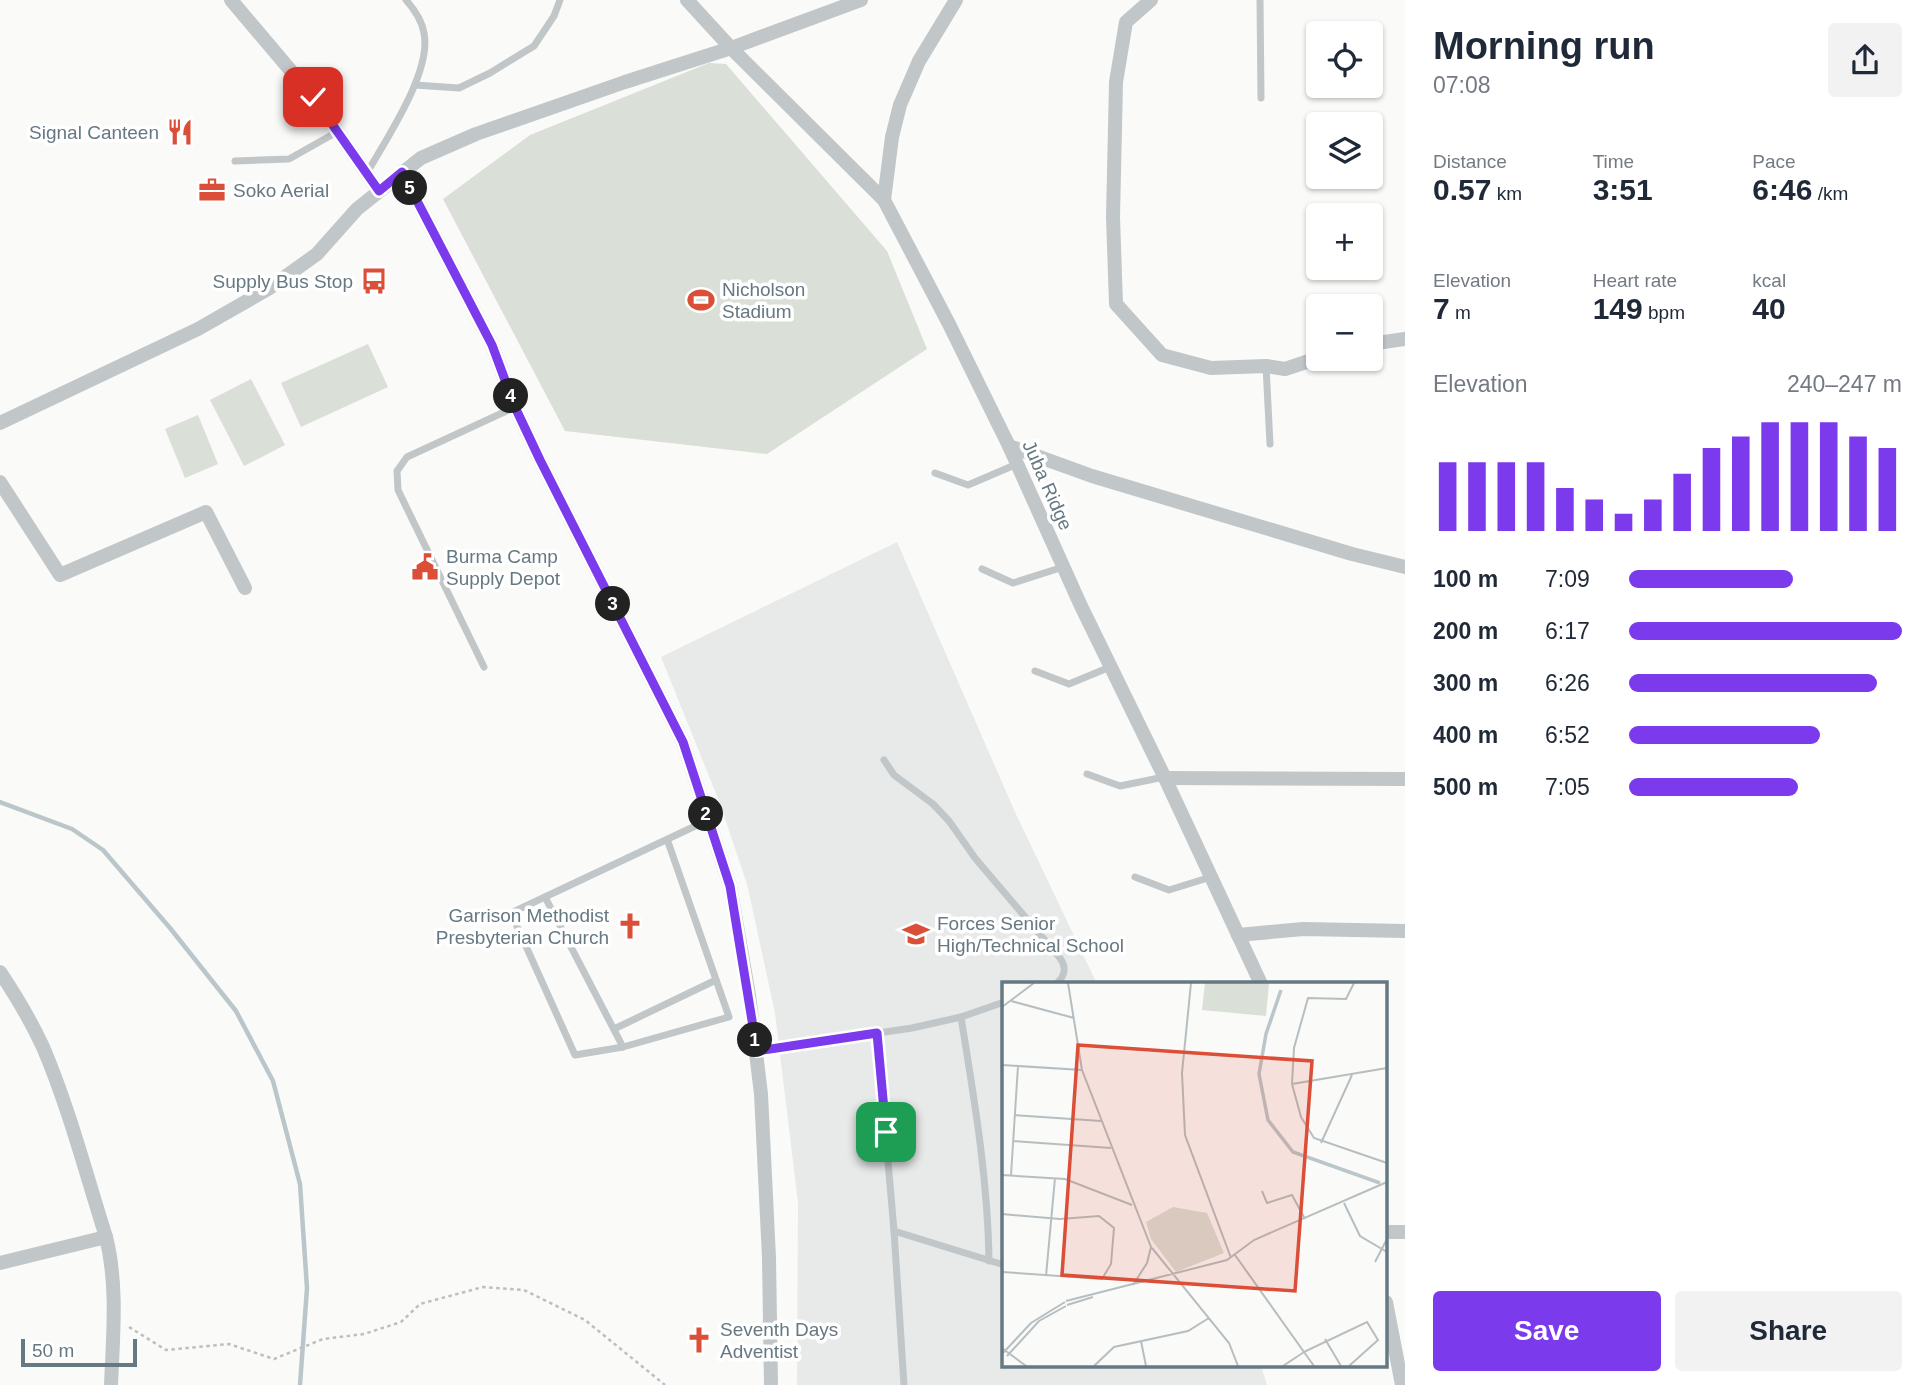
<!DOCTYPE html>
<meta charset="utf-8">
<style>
body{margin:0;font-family:Helvetica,sans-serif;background:#f2f2f3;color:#1f2937;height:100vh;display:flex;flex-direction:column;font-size:26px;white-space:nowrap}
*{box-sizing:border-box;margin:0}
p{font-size:23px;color:#747a83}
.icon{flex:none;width:38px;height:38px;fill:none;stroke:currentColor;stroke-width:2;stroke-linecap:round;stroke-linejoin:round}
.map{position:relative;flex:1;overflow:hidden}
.drawer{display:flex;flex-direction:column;background:#fff;width:525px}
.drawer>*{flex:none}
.controls{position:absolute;left:1306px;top:21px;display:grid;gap:14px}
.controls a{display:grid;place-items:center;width:77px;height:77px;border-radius:7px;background:#fff;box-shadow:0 2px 5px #0004;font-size:35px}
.scale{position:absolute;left:21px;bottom:18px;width:116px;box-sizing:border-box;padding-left:7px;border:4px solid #667881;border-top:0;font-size:19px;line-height:24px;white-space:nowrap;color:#667881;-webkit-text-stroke:5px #fff;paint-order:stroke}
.pin{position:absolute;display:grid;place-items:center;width:60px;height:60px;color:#fff;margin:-30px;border-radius:14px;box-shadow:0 4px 10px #0006}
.km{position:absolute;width:35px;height:35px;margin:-18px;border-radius:50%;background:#222;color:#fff;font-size:19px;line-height:35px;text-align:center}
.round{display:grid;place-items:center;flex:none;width:74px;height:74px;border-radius:7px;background:#f2f2f3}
.summary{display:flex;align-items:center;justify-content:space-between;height:119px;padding:0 28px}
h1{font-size:38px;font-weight:800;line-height:52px}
.stats{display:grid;grid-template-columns:repeat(3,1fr);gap:10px;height:119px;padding:7px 28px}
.stats div{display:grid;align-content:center}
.stats b{font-size:30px;font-weight:800}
.stats small{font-size:19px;font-weight:400}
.stats p{font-size:19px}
.chart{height:196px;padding:14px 28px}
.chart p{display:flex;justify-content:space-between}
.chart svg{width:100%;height:126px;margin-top:7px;stroke:#7c3aed;stroke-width:6}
.button{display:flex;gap:14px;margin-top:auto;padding:14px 28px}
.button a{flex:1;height:80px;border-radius:7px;background:#7c3aed;color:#fff;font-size:28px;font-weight:800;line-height:80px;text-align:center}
.button a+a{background:#f2f2f3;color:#1f2937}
ul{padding:0 28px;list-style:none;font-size:23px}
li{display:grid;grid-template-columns:112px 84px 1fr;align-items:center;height:52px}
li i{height:18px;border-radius:9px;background:#7c3aed}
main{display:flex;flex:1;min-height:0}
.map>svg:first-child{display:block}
</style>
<main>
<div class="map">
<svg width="1405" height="1385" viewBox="0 0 1405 1385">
<rect width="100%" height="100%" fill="#fafaf8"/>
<path fill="#e8eae9" d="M897 542 1015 812 1097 984H1004V1366H1261L1267 1385H797L798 1203 775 1013 747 884 719 801 661 657Z"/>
<g fill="#dadfd7">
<path d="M709 63 726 64 887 251 927 349 767 454 565 431 443 199 530 135Z"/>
<path d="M368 344 388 387 301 427 281 383Z"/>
<path d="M251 379 285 445 244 466 210 400Z"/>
<path d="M198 415 218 464 185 478 165 429Z"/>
</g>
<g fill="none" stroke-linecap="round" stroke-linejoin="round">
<path stroke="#bac6c9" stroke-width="4.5" d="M0 802 72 829 103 850 170 928 236 1011 273 1081 300 1184 307 1288 300 1385"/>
<path stroke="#bcbfc1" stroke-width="2.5" stroke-dasharray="3.5 3.5" stroke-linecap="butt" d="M129 1327 166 1350 229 1344 274 1359 323 1339 364 1334 401 1322 420 1304 483 1287 524 1290 585 1320 665 1385"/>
<g stroke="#c1c6c9" stroke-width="7">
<path d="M1260 0 1261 98"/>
<path d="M415 85 459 88 490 73 534 46 554 16 560 0"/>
<path d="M235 161 289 159 337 132"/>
<path d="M367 173C386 139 432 72 424 33 422 21 414 9 406 0"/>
<path d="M1266 366 1270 444"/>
<path d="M935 473 968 485 1017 464"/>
<path d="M982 569 1013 583 1063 567"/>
<path d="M484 667 398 490 397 471 407 457 515 407"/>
<path d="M1035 671 1069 684 1110 667"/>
<path d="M884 760 894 775 933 804 949 821 975 858 1060 958C1067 968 1065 976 1056 984"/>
<path d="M1087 774 1120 786 1164 777"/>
<path d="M667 839 729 1017 623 1047 575 1055 511 913C577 882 642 851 708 820"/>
<path d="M1135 877 1169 890 1211 877"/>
<path d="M545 897 623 1047"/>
<path d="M961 1017C974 1098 988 1179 989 1261"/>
<path d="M614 1029 716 980"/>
<path d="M877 1033 894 1231 904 1385"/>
<path d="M757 1051 912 1028 961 1017 1004 1002"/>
<path d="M894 1231 1004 1265"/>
</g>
<g stroke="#c1c6c9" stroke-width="14">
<path d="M231 0 313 97 379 191"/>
<path d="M687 0 731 48 884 200"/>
<path d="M956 0 919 61 900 105 892 137 884 200 949 324 1009 446 1081 606 1164 776 1261 984"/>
<path d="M1151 0 1126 22 1116 82 1113 217 1116 304 1162 355 1211 368 1266 366 1285 369 1318 358"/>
<path d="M402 172 492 345 515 407 540 460 683 742 730 886 749 995 761 1094 769 1258 771 1385"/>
<path d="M1370 344 1405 339"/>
<path d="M0 423 198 329 268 289 317 254 357 209 421 158 476 134 625 82 731 48 861 0"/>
<path d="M1009 446 1092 476 1352 554 1405 567"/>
<path d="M0 482 60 575 206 512 245 588"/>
<path d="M1165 778 1405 779"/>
<path d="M1238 935 1303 929 1405 931"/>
<path d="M0 972C16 996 31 1021 43 1047 69 1108 86 1174 106 1237 118 1285 113 1336 111 1385"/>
<path d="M1386 1232H1405"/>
<path d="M0 1263 106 1237"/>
<path d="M1386 1302 1402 1385"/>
</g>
</g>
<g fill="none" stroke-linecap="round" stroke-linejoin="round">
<g stroke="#fff" stroke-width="14">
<path id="route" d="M313 97 379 191 402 172 492 345 515 407 540 460 683 742 730 886 757 1051 877 1033 886 1132"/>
</g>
<use href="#route" stroke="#7c3aed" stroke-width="9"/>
</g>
<defs>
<g id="restaurant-bare" transform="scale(2.1)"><path d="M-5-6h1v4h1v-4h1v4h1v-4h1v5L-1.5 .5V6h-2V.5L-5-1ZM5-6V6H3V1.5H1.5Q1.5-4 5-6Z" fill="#db4e37" stroke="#fff" stroke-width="2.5" paint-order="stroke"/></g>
<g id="office-bare" transform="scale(2.1)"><path d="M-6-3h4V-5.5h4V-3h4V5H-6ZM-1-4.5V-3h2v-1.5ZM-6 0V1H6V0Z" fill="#db4e37" stroke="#fff" stroke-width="2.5" paint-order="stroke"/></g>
<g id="bus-bare" transform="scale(2.1)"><path d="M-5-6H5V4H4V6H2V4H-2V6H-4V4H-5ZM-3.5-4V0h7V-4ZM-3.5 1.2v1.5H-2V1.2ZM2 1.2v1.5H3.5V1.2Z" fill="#db4e37" stroke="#fff" stroke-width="2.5" paint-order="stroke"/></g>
<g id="stadium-bare" transform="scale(2.1)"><path d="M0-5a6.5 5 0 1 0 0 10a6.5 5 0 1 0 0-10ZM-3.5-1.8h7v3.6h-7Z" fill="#db4e37" stroke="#fff" stroke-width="2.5" paint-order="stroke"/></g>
<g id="civic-bare" transform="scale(2.1)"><path d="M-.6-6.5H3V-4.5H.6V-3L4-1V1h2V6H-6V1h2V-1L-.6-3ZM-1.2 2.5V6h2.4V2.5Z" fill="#db4e37" stroke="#fff" stroke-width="2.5" paint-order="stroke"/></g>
<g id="church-bare" transform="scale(2.1)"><path d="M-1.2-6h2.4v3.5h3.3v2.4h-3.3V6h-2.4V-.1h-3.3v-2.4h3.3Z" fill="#db4e37" stroke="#fff" stroke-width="2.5" paint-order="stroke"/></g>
<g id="school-bare" transform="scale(2.1)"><path d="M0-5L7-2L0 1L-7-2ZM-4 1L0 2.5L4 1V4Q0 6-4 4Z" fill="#db4e37" stroke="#fff" stroke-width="2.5" paint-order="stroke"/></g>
</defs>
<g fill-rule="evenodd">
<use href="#restaurant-bare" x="180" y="132"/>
<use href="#office-bare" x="212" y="190"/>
<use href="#bus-bare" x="374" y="281"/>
<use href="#stadium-bare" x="701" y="300"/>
<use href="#civic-bare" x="425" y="567"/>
<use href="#church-bare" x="630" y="926"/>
<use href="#school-bare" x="916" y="934"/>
<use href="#church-bare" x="699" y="1340"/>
</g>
<g text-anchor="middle" stroke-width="7" stroke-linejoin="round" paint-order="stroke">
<g font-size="19" fill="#667881" stroke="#fff" text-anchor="start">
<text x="159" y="139" text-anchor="end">Signal Canteen</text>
<text x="233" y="197">Soko Aerial</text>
<text x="353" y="288" text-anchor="end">Supply Bus Stop</text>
<text x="722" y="296">Nicholson<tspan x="722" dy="22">Stadium</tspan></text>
<text x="446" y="563">Burma Camp<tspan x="446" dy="22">Supply Depot</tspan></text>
<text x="609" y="922" text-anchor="end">Garrison Methodist<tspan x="609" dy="22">Presbyterian Church</tspan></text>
<text x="937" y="930">Forces Senior<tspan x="937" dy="22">High/Technical School</tspan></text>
<text x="720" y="1336">Seventh Days<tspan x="720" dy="22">Adventist</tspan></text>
</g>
<g font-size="19" fill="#667881" stroke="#fff">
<text transform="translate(1048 485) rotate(66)" y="7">Juba Ridge</text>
</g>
</g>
<g transform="translate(1002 982)">
<rect width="385" height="385" fill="#fafaf8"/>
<path d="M203 1H267L264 34 200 28ZM171 225 205 231 222 271 174 290 149 257 144 240Z" fill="#dadfd7"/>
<path fill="none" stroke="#bac6c9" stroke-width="3.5" d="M279 8 264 52 257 92 266 138 291 170 378 201"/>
<path fill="none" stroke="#b6bec1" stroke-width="2" d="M66 1 80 88 149 265 145 281 131 303M189 1 180 91 183 153 229 276M352 1 344 17 306 16 292 66 290 102 299 135 312 156 385 181M9 19 72 36M0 25 32 1M0 83 80 88M290 102 385 86M12 133 99 139M11 159 109 166M319 161 350 93M0 193 63 197 130 223M9 193 16 84M260 209 265 221 290 213 303 237M342 221 358 254 385 270M0 232 58 237 97 234 112 246 109 282 100 297 0 290M150 266 227 361 236 384M233 273 302 370 365 340 376 358 347 384M373 280 385 257M44 294 53 196M64 319 225 278 252 258 385 200M65 323 91 315M323 357 339 384M139 359 144 384M0 366 24 384M1 371 29 341 63 320M5 374 37 339 64 324M92 384 112 365 186 349 207 336M281 384 302 370 312 384"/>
<path fill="#db4e37" fill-opacity="0.15" stroke="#db4e37" stroke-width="3.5" d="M76 63 310 79 293 309 60 293Z"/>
<rect width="385" height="385" fill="none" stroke="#667881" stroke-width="3.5"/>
</g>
</svg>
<div class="controls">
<a><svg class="icon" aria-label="locate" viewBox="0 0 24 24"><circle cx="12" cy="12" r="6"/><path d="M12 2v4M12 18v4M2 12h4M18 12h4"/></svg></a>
<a><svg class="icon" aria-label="layers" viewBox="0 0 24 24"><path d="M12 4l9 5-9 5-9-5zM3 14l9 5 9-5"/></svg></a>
<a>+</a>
<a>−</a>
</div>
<div class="scale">50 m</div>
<div class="pin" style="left:886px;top:1132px;background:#1e9e55"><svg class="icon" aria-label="arrive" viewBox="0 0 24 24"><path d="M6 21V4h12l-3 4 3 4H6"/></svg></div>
<div class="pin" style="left:313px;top:97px;background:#d93025"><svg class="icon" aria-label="check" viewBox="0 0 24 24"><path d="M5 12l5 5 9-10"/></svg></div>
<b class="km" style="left:755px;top:1040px">1</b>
<b class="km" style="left:706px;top:814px">2</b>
<b class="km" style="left:613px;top:604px">3</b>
<b class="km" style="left:511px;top:396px">4</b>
<b class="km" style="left:410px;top:188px">5</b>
</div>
<section class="drawer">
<div class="summary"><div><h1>Morning run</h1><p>07:08</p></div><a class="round"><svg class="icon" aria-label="share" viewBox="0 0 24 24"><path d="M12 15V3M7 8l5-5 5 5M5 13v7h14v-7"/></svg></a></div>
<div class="stats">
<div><p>Distance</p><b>0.57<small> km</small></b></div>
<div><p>Time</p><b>3:51</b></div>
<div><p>Pace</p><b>6:46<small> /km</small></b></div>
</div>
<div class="stats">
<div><p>Elevation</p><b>7<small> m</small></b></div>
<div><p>Heart rate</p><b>149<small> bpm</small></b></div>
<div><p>kcal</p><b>40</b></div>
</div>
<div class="chart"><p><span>Elevation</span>240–247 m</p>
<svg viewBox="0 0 160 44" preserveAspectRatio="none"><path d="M5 44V20M15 44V20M25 44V20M35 44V20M45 44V29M55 44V33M65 44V38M75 44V33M85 44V24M95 44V15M105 44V11M115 44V6M125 44V6M135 44V6M145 44V11M155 44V15"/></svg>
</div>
<ul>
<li><b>100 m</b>7:09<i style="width:60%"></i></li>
<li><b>200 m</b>6:17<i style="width:100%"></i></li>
<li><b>300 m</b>6:26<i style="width:91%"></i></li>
<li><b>400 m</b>6:52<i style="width:70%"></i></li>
<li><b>500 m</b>7:05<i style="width:62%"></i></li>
</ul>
<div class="button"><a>Save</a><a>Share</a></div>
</section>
</main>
